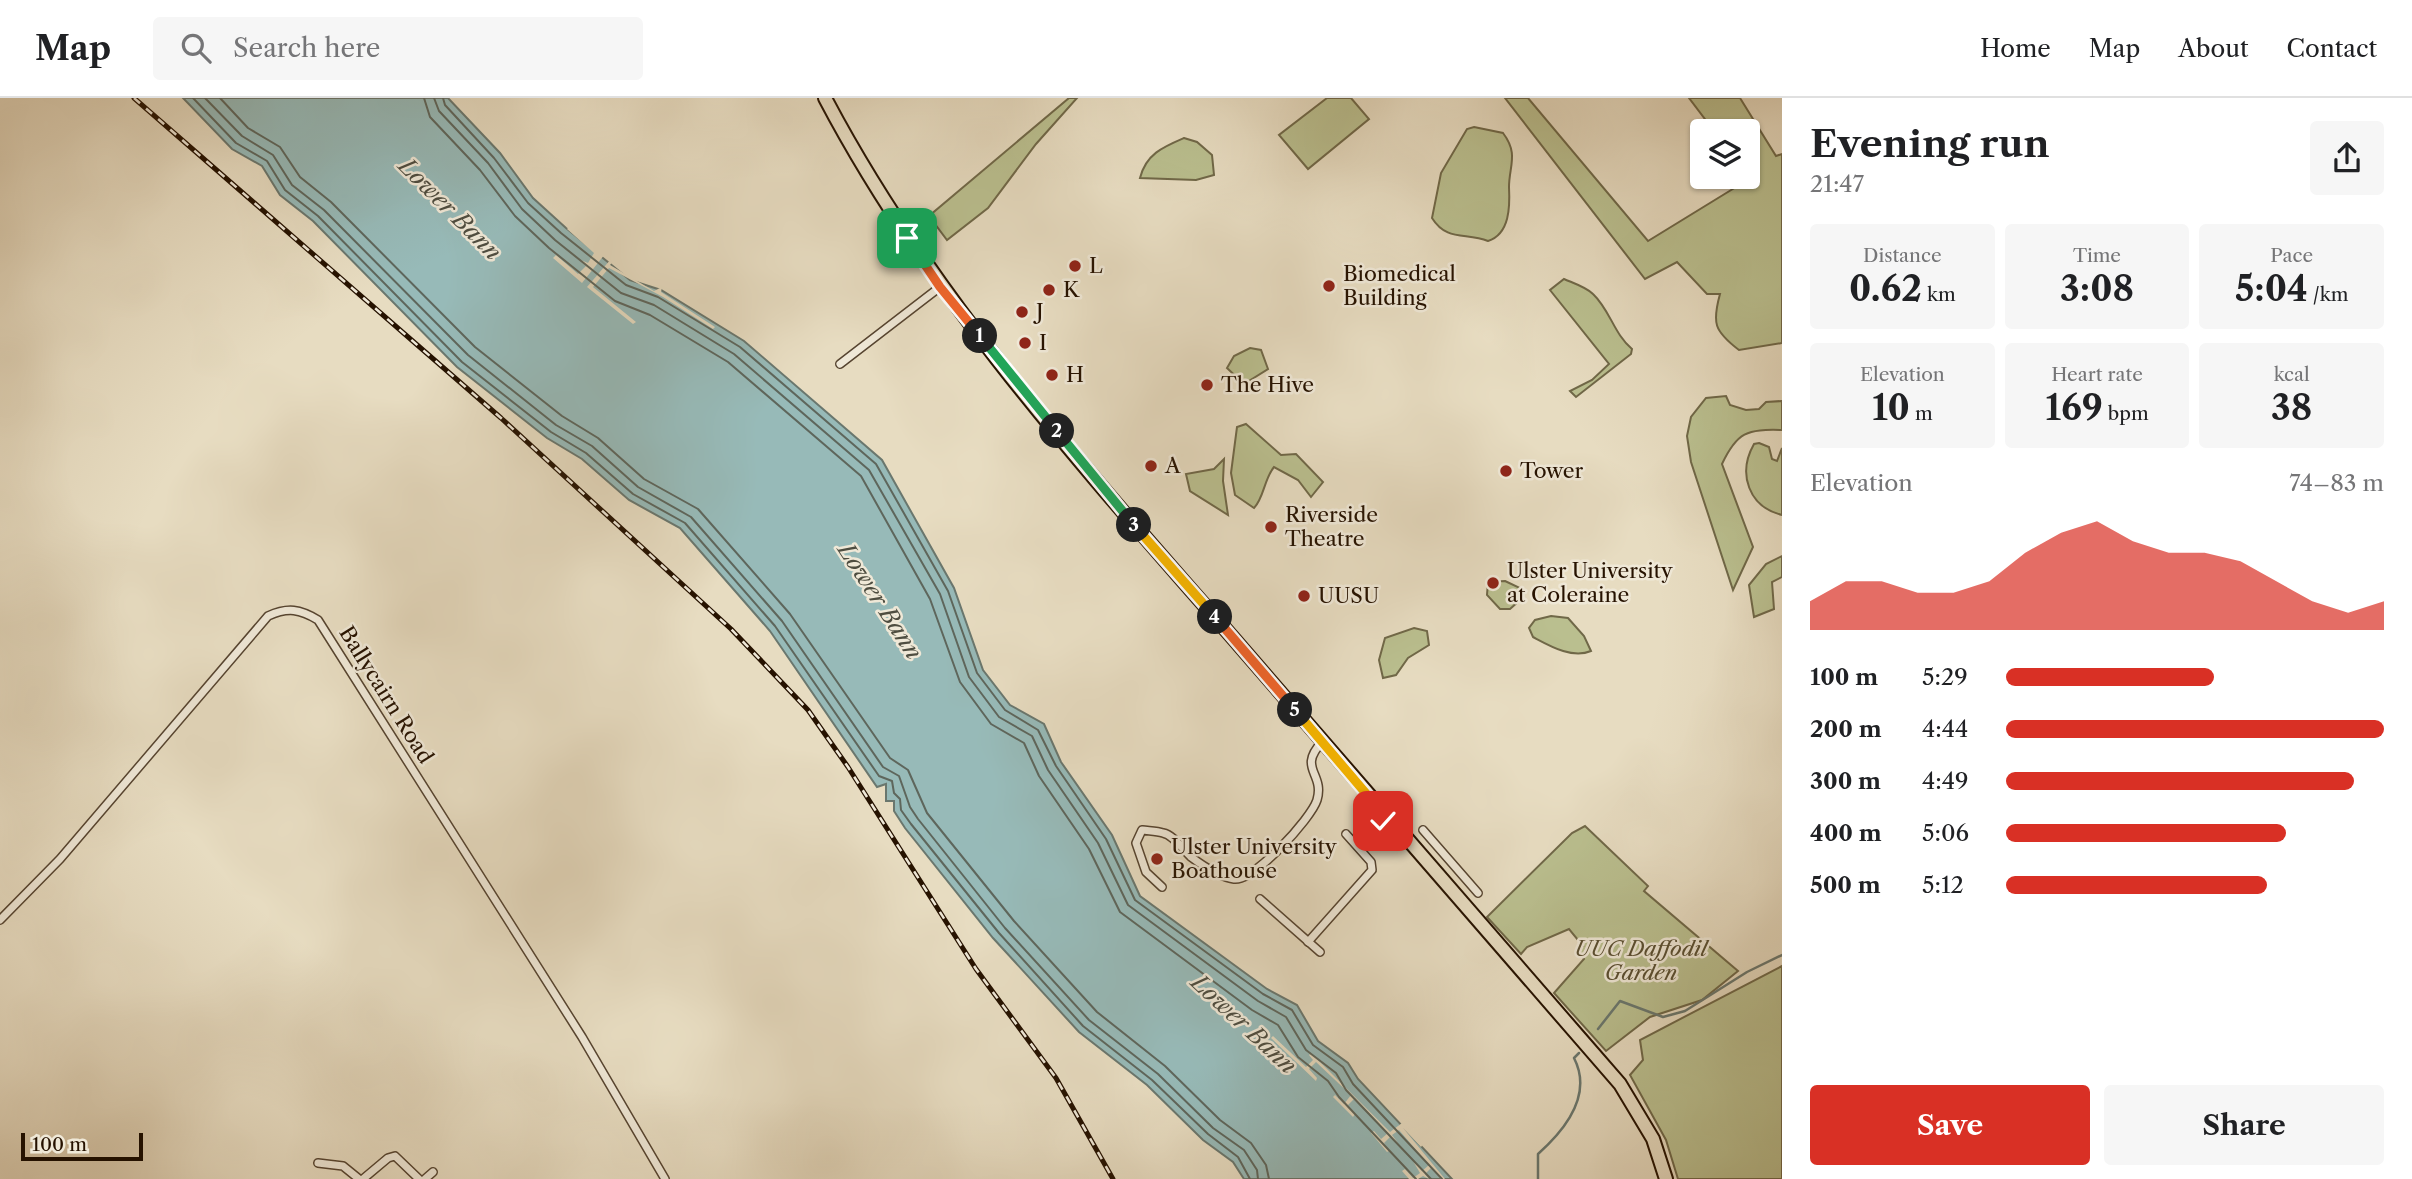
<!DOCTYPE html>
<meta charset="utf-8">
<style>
body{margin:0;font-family:"Libre Caslon Text",serif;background:#f6f6f6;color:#202124;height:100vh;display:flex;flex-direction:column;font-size:26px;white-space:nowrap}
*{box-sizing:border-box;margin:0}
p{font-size:23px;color:#757577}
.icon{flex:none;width:38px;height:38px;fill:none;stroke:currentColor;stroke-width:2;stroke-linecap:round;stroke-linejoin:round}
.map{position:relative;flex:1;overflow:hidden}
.drawer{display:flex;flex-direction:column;background:#fff;width:630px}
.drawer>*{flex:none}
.tools{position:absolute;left:1690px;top:21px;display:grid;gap:14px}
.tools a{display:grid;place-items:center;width:70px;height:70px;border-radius:7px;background:#fff;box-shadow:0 2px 5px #0004;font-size:35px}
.scale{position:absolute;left:21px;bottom:18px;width:122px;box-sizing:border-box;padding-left:7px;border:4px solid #261200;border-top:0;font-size:19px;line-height:24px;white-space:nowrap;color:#261200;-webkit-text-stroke:5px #efe8d7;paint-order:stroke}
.pin{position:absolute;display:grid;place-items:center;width:60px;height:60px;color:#fff;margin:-30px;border-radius:14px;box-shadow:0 4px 10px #0006}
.km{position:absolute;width:35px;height:35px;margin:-18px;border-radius:50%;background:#222;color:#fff;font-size:19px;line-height:35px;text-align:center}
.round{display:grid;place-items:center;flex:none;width:74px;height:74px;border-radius:7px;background:#f6f6f6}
.head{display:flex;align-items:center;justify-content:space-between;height:119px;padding:0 28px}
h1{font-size:38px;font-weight:700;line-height:52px}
.stats{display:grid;grid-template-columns:repeat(3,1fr);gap:10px;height:119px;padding:7px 28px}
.stats div{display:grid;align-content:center;border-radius:7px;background:#f6f6f6;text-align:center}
.stats b{font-size:35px;font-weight:700}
.stats small{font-size:19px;font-weight:400}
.stats p{font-size:19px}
.chart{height:196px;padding:14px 28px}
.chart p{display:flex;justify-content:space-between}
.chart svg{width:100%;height:126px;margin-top:7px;fill:#d93025;opacity:.7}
.primary-button{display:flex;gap:14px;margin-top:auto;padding:14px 28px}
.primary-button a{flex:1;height:80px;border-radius:7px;background:#d93025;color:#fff;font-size:28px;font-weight:700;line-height:80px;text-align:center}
.primary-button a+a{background:#f6f6f6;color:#202124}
ul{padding:0 28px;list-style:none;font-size:23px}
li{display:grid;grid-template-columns:112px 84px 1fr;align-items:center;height:52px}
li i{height:18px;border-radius:9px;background:#d93025}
header{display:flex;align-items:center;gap:42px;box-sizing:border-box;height:98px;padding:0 35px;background:#fff;border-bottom:2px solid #e0e0e0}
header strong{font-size:33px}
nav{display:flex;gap:38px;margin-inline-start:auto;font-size:24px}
.search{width:490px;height:63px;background:#f6f6f6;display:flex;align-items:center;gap:18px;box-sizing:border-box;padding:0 24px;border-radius:7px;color:#757577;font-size:26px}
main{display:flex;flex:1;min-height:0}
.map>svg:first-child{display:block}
</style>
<header>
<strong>Map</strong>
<div class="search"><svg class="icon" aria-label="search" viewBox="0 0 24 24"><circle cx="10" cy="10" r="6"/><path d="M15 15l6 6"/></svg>Search here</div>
<nav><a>Home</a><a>Map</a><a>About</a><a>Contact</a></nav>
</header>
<main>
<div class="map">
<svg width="1782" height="1081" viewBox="0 0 1782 1081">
<rect width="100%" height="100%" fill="#e7dcc1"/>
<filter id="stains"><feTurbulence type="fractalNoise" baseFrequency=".00286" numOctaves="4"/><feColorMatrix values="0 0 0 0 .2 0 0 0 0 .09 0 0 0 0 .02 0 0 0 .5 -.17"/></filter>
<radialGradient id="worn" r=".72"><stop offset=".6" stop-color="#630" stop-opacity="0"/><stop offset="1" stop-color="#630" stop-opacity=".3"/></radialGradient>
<g fill="#babf8f" stroke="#706848" stroke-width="2">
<path d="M1069 0H1077L1036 46 988 110 947 142 929 118Z"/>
<path d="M1327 0H1351L1369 21 1308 71 1279 37Z"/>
<path d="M1505 0H1528L1648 143 1749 81 1748 33H1714L1689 0H1740L1776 58 1782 56V245L1739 252C1714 233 1712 225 1720 196H1707L1677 164 1645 181Z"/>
<path d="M1474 29 1503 35C1519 56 1509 68 1509 89 1510 108 1510 136 1488 143 1466 134 1447 144 1432 120L1441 75 1467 31Z"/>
<path d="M1184 40 1197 44 1212 57 1214 77 1196 82 1140 80C1146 56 1163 49 1184 40Z"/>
<path d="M1564 181C1573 185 1586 189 1593 196 1610 212 1614 236 1632 251L1631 256 1576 299 1570 293 1592 282 1609 266 1550 192Z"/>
<path d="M1250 250 1261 252 1268 271 1244 286 1227 270 1234 258Z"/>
<path d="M1726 298 1730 307 1746 312 1759 311 1766 304 1782 303V332C1747 331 1737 334 1722 366L1753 449 1733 492 1691 364 1687 338 1691 319 1706 300Z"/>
<path d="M1246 326 1281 357 1296 356 1323 384 1311 399 1298 382 1274 369C1264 381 1264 400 1254 410L1235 397 1231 375 1237 329Z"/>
<path d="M1759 345 1769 349 1772 361 1777 363 1782 350V417C1749 409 1737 376 1754 346Z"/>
<path d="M1224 361 1223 383 1228 417 1190 393 1186 376 1214 371Z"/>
<path d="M1782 458V479L1772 484 1774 511 1754 519 1749 487 1766 466Z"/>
<path d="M1505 483 1520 490 1519 503 1510 511H1500L1487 497 1488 484Z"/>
<path d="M1551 518 1568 520 1584 538 1591 553C1572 561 1550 548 1533 539L1529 530 1535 522Z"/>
<path d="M1414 530 1427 533 1429 547 1408 560 1396 577 1383 580 1379 562 1385 540Z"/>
<path d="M1585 728 1648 788 1644 793 1738 873 1702 902 1650 919 1606 953 1554 895 1584 861 1578 852 1583 848 1569 831 1527 849 1521 856 1487 819 1572 735Z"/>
<path d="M1782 868V1081H1678L1666 1042 1630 977 1643 962 1640 942Z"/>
</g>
<path fill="#97bab8" stroke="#6a776e" stroke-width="2" d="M183 0H448L500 55 533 100 566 130 630 182 661 192 744 243 882 362 954 490 983 572 1010 607 1044 626 1061 664 1112 737 1140 798 1267 891 1297 907 1318 943 1348 965 1358 981 1452 1081H1244L1233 1064 1203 1042 1147 987 1079 934 993 840 905 730 894 713V703H886V686L877 689 770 533 680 430 629 402 582 361 547 340 457 269 313 123 280 97 262 68 232 51Z"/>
<g fill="#e7dcc1">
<path d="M569 129 605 156 582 185 553 160 556 157 578 176 586 168 578 161 588 165 594 155 567 131Z"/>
<path d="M611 161 613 163 610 167 654 193 662 189 661 194 715 229 713 231 663 199 609 170 593 189 636 224 633 226 587 189Z"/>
<path d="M1273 938 1306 969 1313 962 1309 957 1311 955 1390 1034 1402 1025 1424 1045 1421 1049 1403 1030 1445 1081H1441L1431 1070 1425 1076 1429 1081 1423 1078 1418 1081H1409L1402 1073 1405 1071 1413 1080 1420 1075 1413 1063 1422 1073 1429 1067 1399 1032 1392 1037 1398 1045 1390 1039 1384 1045 1389 1053 1387 1054 1371 1035 1374 1033 1381 1041 1388 1035 1355 1000 1347 1008 1355 1016 1353 1019 1333 999 1335 997 1344 1006 1351 997 1316 964 1309 971 1317 980 1316 983 1271 940Z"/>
</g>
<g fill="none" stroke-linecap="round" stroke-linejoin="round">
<g stroke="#5e665c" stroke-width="2">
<path d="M193 0 236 45 267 63 285 92 318 118 462 264 551 334 586 355 633 396 685 425 775 528 879 678 892 683 894 695 900 701 901 712 911 726 999 835 1083 928 1152 982 1208 1036 1238 1059 1250 1081"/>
<path d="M205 0 242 38 273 57 292 87 324 112 468 257 556 327 592 348 638 389 691 419 782 523 883 669 899 678 910 709 918 721 1005 830 1089 922 1158 976 1213 1030 1244 1052 1257 1072 1258 1081"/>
<path d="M220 0 248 30 280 49 300 79 331 104 475 249 562 318 598 340 644 381 698 411 790 516 890 660 908 672 927 715 1014 823 1097 914 1165 968 1220 1022 1251 1045 1266 1067 1269 1081"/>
<path d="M424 0 430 19 480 72 515 118 549 150 615 203 650 217 728 264 861 378 930 501 960 584 991 626 1024 645 1039 678 1089 751 1120 814 1252 912 1278 927 1298 959 1328 983 1339 999 1416 1081"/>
<path d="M434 0 439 13 488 65 522 111 555 142 621 195 654 207 734 256 869 372 940 496 969 579 999 619 1032 638 1048 672 1098 745 1128 807 1258 903 1286 919 1306 952 1336 975 1346 992 1431 1081"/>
<path d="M443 0 445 7 494 60 528 105 561 135 626 187 658 199 740 249 876 366 948 493 977 575 1005 612 1038 632 1056 668 1106 741 1135 802 1263 896 1292 912 1313 947 1343 969 1353 986 1442 1081"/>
</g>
<g stroke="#6a776e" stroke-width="2.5">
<path d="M1598 931 1620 903 1663 919 1685 913 1747 874 1782 857"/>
<path d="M1538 1081V1056C1565 1032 1593 997 1574 960L1579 955"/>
</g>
<g stroke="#564430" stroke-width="10">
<g id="street">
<path d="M840 266 940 189"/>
<path d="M1423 732 1478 795"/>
<path d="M1356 746 1386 719"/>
<path d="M1162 789 1146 774 1136 745 1142 732C1149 733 1157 733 1163 735 1174 737 1183 752 1191 759 1203 768 1220 779 1234 781 1253 784 1311 721 1317 702 1325 675 1297 671 1322 644"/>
<path d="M1260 801 1320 854"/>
<path d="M0 822 60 761 268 518C288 509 300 511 318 522L582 939 665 1081"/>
<path d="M1308 844 1372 772 1371 764 1346 736"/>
<path d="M318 1065 343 1068 359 1081"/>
<path d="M363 1081 388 1060 395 1058 419 1081"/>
<path d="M425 1081 433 1074"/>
</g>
</g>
<g stroke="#261200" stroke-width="16">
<path id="primary" d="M825 0C931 202 1090 376 1240 548 1367 693 1493 840 1620 986L1653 1041 1666 1081"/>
</g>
<use href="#street" stroke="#efe8d7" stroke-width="7"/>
<use href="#primary" stroke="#e7dcc1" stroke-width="12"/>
<g stroke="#261200" stroke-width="5">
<path id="rail" d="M134 0 501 320 731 531 808 612 848 669 976 871 1056 980 1113 1081"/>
</g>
<use href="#rail" stroke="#efe8d7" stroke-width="2.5" stroke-dasharray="8" stroke-linecap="butt"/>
</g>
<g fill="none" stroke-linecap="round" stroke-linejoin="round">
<g stroke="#fff" stroke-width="14">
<path id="split-1" d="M907 140 940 189 980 238"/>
</g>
<g stroke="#fff" stroke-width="14">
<path id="split-2" d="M980 238 1057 333"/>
</g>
<g stroke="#fff" stroke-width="14">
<path id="split-3" d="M1057 333 1134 427"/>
</g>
<g stroke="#fff" stroke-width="14">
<path id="split-4" d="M1134 427 1215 519"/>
</g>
<g stroke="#fff" stroke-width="14">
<path id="split-5" d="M1215 519 1295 612"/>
</g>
<g stroke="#fff" stroke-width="14">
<path id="split-6" d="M1295 612 1386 719 1383 723"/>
</g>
<use href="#split-1" stroke="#f0652b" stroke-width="9"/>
<use href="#split-2" stroke="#22a559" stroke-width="9"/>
<use href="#split-3" stroke="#22a559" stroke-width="9"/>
<use href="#split-4" stroke="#f5b400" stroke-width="9"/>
<use href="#split-5" stroke="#f0652b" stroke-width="9"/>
<use href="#split-6" stroke="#f5b400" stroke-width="9"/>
</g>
<g fill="#8f2418" stroke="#efe8d7" stroke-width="2.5">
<circle cx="1075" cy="168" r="7"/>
<circle cx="1329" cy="188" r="7"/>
<circle cx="1049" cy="192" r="7"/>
<circle cx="1022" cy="214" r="7"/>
<circle cx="1025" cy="245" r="7"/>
<circle cx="1052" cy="277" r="7"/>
<circle cx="1207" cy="287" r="7"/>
<circle cx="1151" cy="368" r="7"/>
<circle cx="1506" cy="373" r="7"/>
<circle cx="1271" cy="429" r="7"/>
<circle cx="1493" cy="485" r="7"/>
<circle cx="1304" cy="498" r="7"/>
<circle cx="1157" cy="761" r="7"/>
</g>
<g text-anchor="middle" stroke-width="5" stroke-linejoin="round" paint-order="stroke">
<g font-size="21" fill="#261200" stroke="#efe8d7" text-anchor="start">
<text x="1089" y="175">L</text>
<text x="1343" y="183">Biomedical<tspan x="1343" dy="24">Building</tspan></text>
<text x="1063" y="199">K</text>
<text x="1036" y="221">J</text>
<text x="1039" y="252">I</text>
<text x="1066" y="284">H</text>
<text x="1221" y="294">The Hive</text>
<text x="1165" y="375">A</text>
<text x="1520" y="380">Tower</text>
<text x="1285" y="424">Riverside<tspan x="1285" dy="24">Theatre</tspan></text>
<text x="1507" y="480">Ulster University<tspan x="1507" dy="24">at Coleraine</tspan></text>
<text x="1318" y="505">UUSU</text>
<text x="1171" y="756">Ulster University<tspan x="1171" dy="24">Boathouse</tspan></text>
</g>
<g font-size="21" fill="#261200" stroke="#efe8d7">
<text transform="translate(386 597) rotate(58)" y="7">Ballycairn Road</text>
</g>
<g font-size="21" font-style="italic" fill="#5a4f32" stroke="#efe8d7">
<text x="1641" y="858">UUC Daffodil<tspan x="1641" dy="24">Garden</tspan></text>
</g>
<g font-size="23" font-style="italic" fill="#4e4d40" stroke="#efe8d7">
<text transform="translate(450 111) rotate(45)" y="8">Lower Bann</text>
<text transform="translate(880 503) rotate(57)" y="8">Lower Bann</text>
<text transform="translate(1244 926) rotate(43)" y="8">Lower Bann</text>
</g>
</g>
<rect width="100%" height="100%" filter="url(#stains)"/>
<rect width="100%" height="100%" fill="url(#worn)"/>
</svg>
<div class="tools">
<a><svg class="icon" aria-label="layers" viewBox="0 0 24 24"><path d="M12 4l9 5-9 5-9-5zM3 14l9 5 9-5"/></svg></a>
</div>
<div class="scale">100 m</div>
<div class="pin" style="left:907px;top:140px;background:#1e9e55"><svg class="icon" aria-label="arrive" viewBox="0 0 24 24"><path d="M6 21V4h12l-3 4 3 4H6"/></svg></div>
<div class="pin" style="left:1383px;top:723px;background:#d93025"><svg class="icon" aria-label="check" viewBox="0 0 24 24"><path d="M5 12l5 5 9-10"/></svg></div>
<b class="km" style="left:980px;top:238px">1</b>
<b class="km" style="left:1057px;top:333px">2</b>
<b class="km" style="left:1134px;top:427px">3</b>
<b class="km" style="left:1215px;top:519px">4</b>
<b class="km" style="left:1295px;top:612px">5</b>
</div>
<section class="drawer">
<div class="head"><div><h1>Evening run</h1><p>21:47</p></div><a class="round"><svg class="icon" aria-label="share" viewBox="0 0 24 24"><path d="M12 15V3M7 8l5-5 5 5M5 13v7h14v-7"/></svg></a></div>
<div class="stats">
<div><p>Distance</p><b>0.62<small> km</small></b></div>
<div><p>Time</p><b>3:08</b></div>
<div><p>Pace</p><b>5:04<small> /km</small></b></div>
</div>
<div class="stats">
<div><p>Elevation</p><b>10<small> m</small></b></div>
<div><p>Heart rate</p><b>169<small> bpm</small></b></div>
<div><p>kcal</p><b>38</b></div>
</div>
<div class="chart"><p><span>Elevation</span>74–83 m</p>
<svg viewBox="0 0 160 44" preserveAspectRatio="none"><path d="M0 44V34L10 27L20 27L30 31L40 31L50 27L60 17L70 10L80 6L90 13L100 17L110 17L120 20L130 27L140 34L150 38L160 34V44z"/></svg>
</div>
<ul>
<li><b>100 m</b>5:29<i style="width:55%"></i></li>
<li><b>200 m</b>4:44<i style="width:100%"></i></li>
<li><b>300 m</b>4:49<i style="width:92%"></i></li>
<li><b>400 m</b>5:06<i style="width:74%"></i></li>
<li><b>500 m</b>5:12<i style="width:69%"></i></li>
</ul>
<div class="primary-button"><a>Save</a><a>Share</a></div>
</section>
</main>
